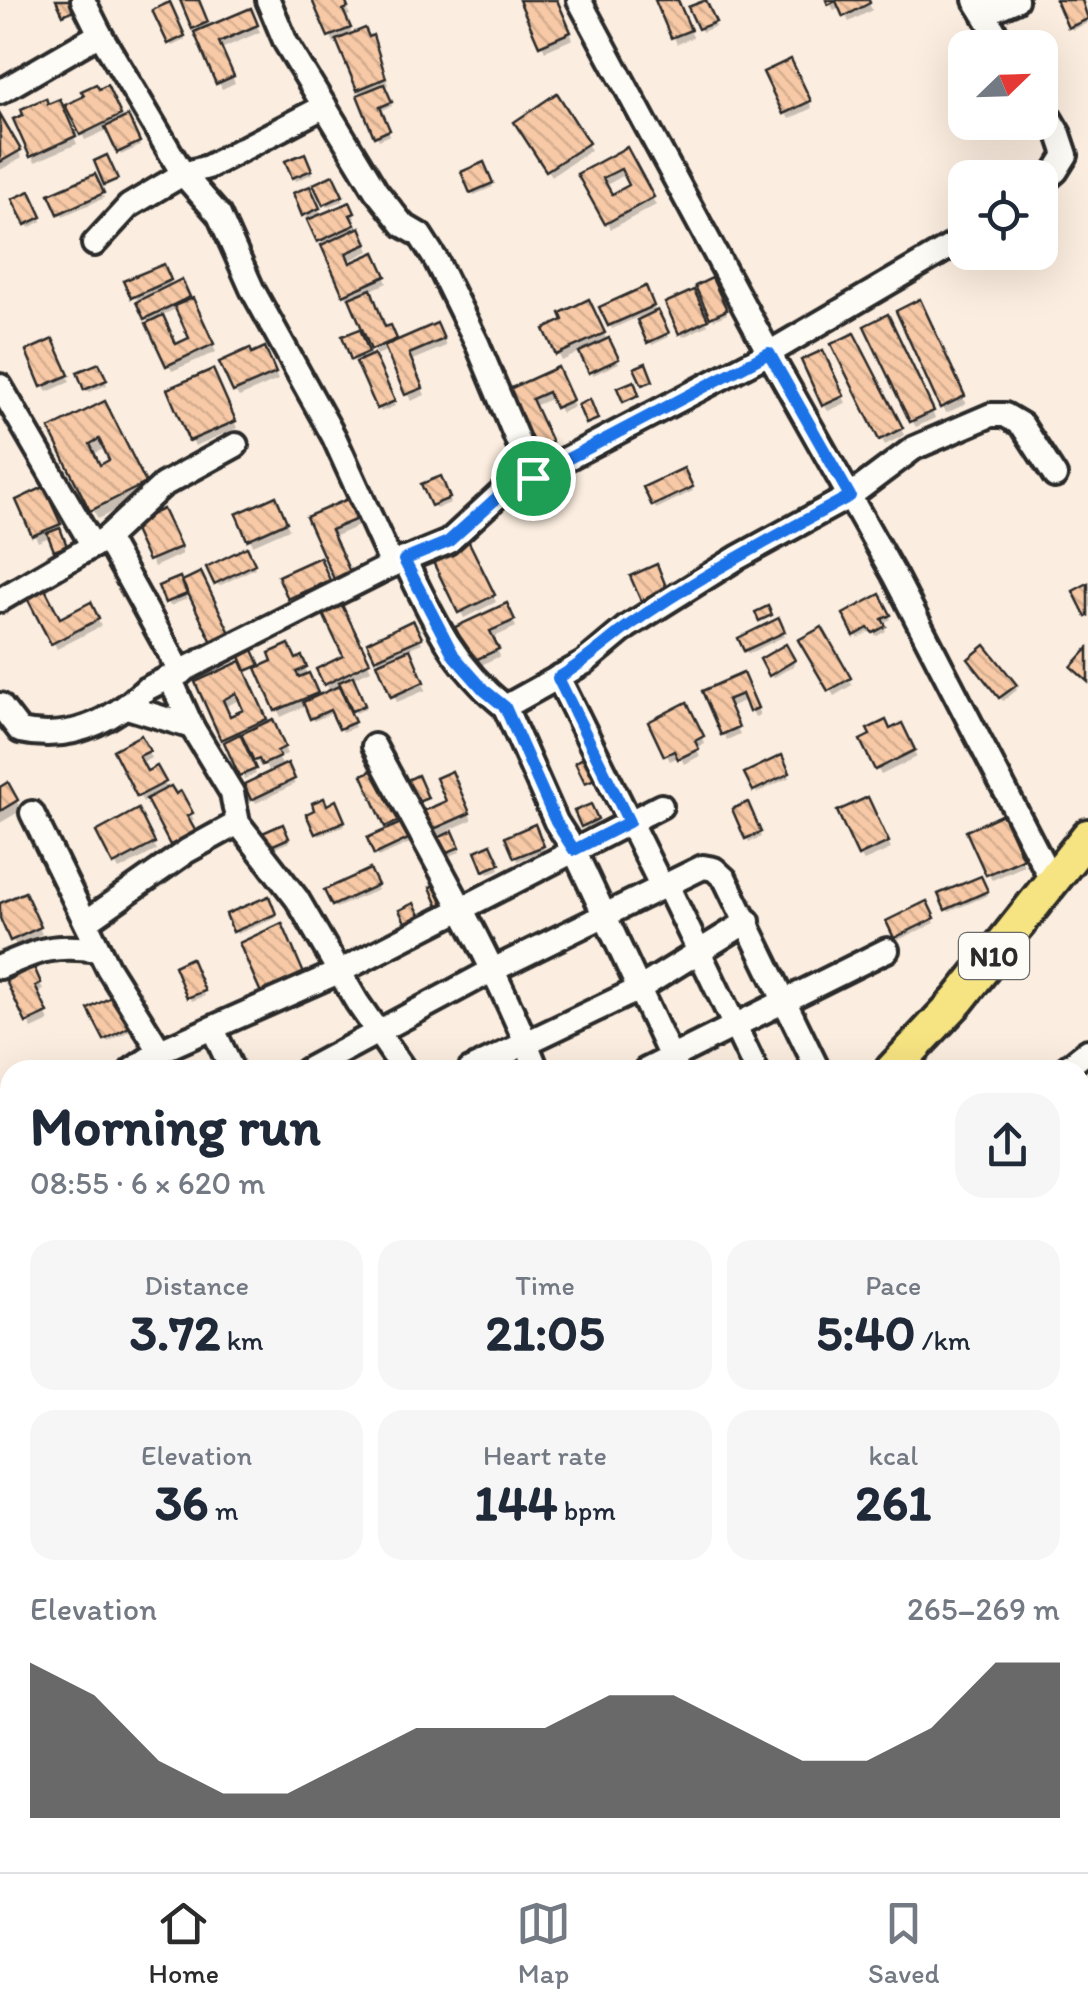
<!DOCTYPE html>
<meta charset="utf-8">
<style>
body{margin:0;font-family:Itim,sans-serif;background:#f6f6f7;color:#1f2937;height:100vh;display:flex;flex-direction:column;font-size:38px;white-space:nowrap}
*{box-sizing:border-box;margin:0}
p{font-size:32px;color:#747a83}
.icon{flex:none;width:55px;height:55px;fill:none;stroke:currentColor;stroke-width:2;stroke-linecap:round;stroke-linejoin:round}
.map{position:relative;flex:1;overflow:hidden}
.drawer{position:absolute;left:0px;top:1060px;width:1090px;height:812px;display:flex;flex-direction:column;background:#fff;border-radius:30px 30px 0 0;box-shadow:0 10px 40px #0002}
.drawer>*{flex:none}
.needle{width:65px;rotate:67deg}
.controls{position:absolute;left:948px;top:30px;display:grid;gap:20px}
.controls a{display:grid;place-items:center;width:110px;height:110px;border-radius:20px;background:#fff;box-shadow:0 10px 40px #0002;font-size:50px}
.pin{position:absolute;display:grid;place-items:center;width:85px;height:85px;color:#fff;margin:-42px;border:5px solid #fff;border-radius:50%;box-shadow:0 2px 10px #0007}
.round{display:grid;place-items:center;flex:none;width:105px;height:105px;border-radius:30px;background:#f6f6f7}
.overview{display:flex;align-items:center;justify-content:space-between;height:170px;padding:0 30px}
h1{font-size:55px;font-weight:700;line-height:75px}
.metrics{display:grid;grid-template-columns:repeat(3,1fr);gap:15px;height:170px;padding:10px 30px}
.metrics div{display:grid;align-content:center;border-radius:25px;background:#f6f6f7;text-align:center}
.metrics b{font-size:50px;font-weight:700}
.metrics small{font-size:28px;font-weight:400}
.metrics p{font-size:28px}
.chart{height:280px;padding:20px 30px}
.chart p{display:flex;justify-content:space-between}
.chart svg{width:100%;height:180px;margin-top:10px;fill:#2b2b2b;opacity:.7}
.tab-bar{display:flex;justify-content:space-around;align-items:center;height:140px;border-top:2px solid #e0e1e3;background:#fff;font-size:28px;color:#747a83}
.tab-bar a{display:grid;justify-items:center;gap:5px}
.tab-bar .current{color:#2b2b2b}
.map>svg:first-child{display:block}
</style>
<div class="map">
<svg width="1088" height="1872" viewBox="0 0 1088 1872">
<defs>
<pattern id="building-back-hatch" width="6" height="6" patternUnits="userSpaceOnUse" patternTransform="scale(2.5)"><rect width="6" height="6" fill="#f7c9a6"/><path d="M-1 5l2 2M0 0l6 6M5-1l2 2" fill="none" stroke="#d4ad8f"/></pattern>
</defs>
<rect width="100%" height="100%" fill="#fbeddf"/>
<filter id="ink" filterUnits="userSpaceOnUse"><feTurbulence type="fractalNoise" baseFrequency=".01" numOctaves="2"/><feDisplacementMap in="SourceGraphic" scale="20" xChannelSelector="R" yChannelSelector="G"/><feConvolveMatrix kernelMatrix="1 2 1 2 8 2 1 2 1" color-interpolation-filters="sRGB"/></filter>
<g filter="url(#ink)">
<path fill="#95ddac" stroke="#60846c" stroke-width="2.5" d="M1088 1703V1872H930L924 1863 1080 1862V1707Z"/>
<g fill="#0003" fill-rule="evenodd">
<path d="M183 0H197L209 28 253 17 260 32 221 49 235 83 222 89Z"/>
<path d="M314 0H343L350 15 345 17 353 36 375 45 388 85 383 87 392 106 380 111 390 135 379 140 377 136 338 41 334 43Z"/>
<path d="M522 0H556L573 39 545 51Z"/>
<path d="M657 0H677L693 37 677 44Z"/>
<path d="M828 0H867L872 10 849 22 841 6 834 10Z"/>
<path d="M1058 0H1080L1088 23 1072 30Z"/>
<path d="M705 2 716 26 702 32 692 8Z"/>
<path d="M169 5 185 40 172 46 156 11Z"/>
<path d="M794 68 812 108 789 119 785 112Z"/>
<path d="M106 88 140 146 121 155 109 129 85 140 69 106Z"/>
<path d="M556 97 591 150 552 176 517 123Z"/>
<path d="M48 107 62 109 77 144 35 162 32 156Z"/>
<path d="M0 118 22 158 0 170Z"/>
<path d="M626 150 656 205 611 229 581 175ZM626 174 632 186 611 197 605 186Z"/>
<path d="M304 156 312 174 296 181 288 163Z"/>
<path d="M483 166 493 187 474 195 464 173Z"/>
<path d="M94 177 104 198 63 216 53 195Z"/>
<path d="M332 178 343 201 327 207 317 185Z"/>
<path d="M309 189 322 217 349 205 355 218 350 220 356 232 363 237 369 251 348 261 350 266 378 262 387 283 369 291 385 330 390 328 397 343 440 332 446 346 410 361 425 395 411 401 388 350 377 355 373 348 352 299 349 300 345 294 323 244 305 215Z"/>
<path d="M29 194 42 221 29 228 16 200Z"/>
<path d="M163 267 172 287 181 282 216 352 172 371 138 299 133 297ZM178 308 192 339 175 346 160 316Z"/>
<path d="M711 281 727 314 714 320 698 287Z"/>
<path d="M645 290 669 337 652 345 638 317 612 329 602 308Z"/>
<path d="M693 293 708 325 683 337 668 304Z"/>
<path d="M591 309 619 363 593 375 582 351 562 361 547 330Z"/>
<path d="M923 309 966 404 946 413 942 407Z"/>
<path d="M891 324 935 418 916 427 912 421Z"/>
<path d="M361 336 395 406 381 412 359 361 354 359Z"/>
<path d="M853 336 904 435 885 445 834 346Z"/>
<path d="M56 349 70 382 47 392 43 385Z"/>
<path d="M252 356 268 357 278 380 239 397 235 391Z"/>
<path d="M826 360 846 403 828 411 824 405Z"/>
<path d="M98 366 107 385 89 392 81 373Z"/>
<path d="M560 376 574 407 561 413 553 398 534 406 554 449 540 455 510 391Z"/>
<path d="M216 378 237 428 195 446 170 390Z"/>
<path d="M109 414 149 493 98 519 53 430ZM106 448 113 461 100 468 93 454Z"/>
<path d="M683 471 693 491 656 509 646 488Z"/>
<path d="M440 479 450 503 436 509 425 485Z"/>
<path d="M47 496 63 531 59 532 65 547 57 551 51 536 38 542 19 501Z"/>
<path d="M278 505 289 529 253 545 250 539Z"/>
<path d="M350 509 358 526 333 537 351 579 340 584 310 519Z"/>
<path d="M166 519 182 554 154 567 134 525Z"/>
<path d="M467 543 496 602 464 618 434 559Z"/>
<path d="M246 550 255 568 219 586 209 568Z"/>
<path d="M323 567 332 588 294 604 290 598Z"/>
<path d="M179 580 187 599 170 606 161 587Z"/>
<path d="M29 595 60 621 90 606 101 626 57 649Z"/>
<path d="M879 598 891 619 882 624 886 631 877 636 871 631 858 638 846 615Z"/>
<path d="M506 606 516 627 492 638 500 656 477 667 458 628Z"/>
<path d="M341 608 371 670 351 679 365 709 356 713 343 684 336 687 355 727 343 732 334 712 314 721 307 705 281 717 259 669 295 662 304 666 319 698 331 693 319 670 347 657Z"/>
<path d="M778 622 785 636 748 654 741 639Z"/>
<path d="M412 624 422 643 407 649 426 690 397 702 371 643Z"/>
<path d="M821 630 852 685 834 696 802 641Z"/>
<path d="M785 647 795 665 773 678 763 660Z"/>
<path d="M973 663 1015 686 1017 690 1003 701Z"/>
<path d="M244 671 268 724 275 729 287 754 278 758 295 784 256 803 247 786 270 774 265 764 260 767 245 737 240 739 256 774 244 779 198 683ZM241 699 247 712 230 719 225 707Z"/>
<path d="M746 682 760 715 755 717 747 699 728 708 740 734 727 740 705 692Z"/>
<path d="M686 706 705 744 696 748 700 756 684 764 680 756 670 761 651 723Z"/>
<path d="M901 726 917 757 881 775 863 741Z"/>
<path d="M140 738 151 758 140 764 146 774 156 769 168 790 175 797 180 794 194 820 189 823 197 840 176 850 149 799 143 802 116 751Z"/>
<path d="M781 758 790 777 757 793 748 774Z"/>
<path d="M381 769 417 840 378 857 370 839 390 831Z"/>
<path d="M454 780 472 820 449 830 460 852 442 859 429 831 450 802Z"/>
<path d="M7 786 22 810 0 823V790Z"/>
<path d="M335 804 345 825 319 836 309 815Z"/>
<path d="M747 805 761 837 749 842 735 810Z"/>
<path d="M871 806 891 849 864 861 860 855Z"/>
<path d="M590 807 598 824 586 829 578 812Z"/>
<path d="M137 813 157 850 119 870 99 833Z"/>
<path d="M1006 824 1024 866 992 880 988 874Z"/>
<path d="M534 827 544 850 518 861 508 838Z"/>
<path d="M282 828 289 842 268 851 261 836Z"/>
<path d="M490 847 500 869 488 874 478 852Z"/>
<path d="M369 872 378 890 336 908 328 891Z"/>
<path d="M980 879 988 895 949 912 941 896Z"/>
<path d="M268 899 276 918 237 934 229 915Z"/>
<path d="M27 902 42 934 16 946 0 906Z"/>
<path d="M926 905 935 923 898 940 889 922Z"/>
<path d="M190 962 205 996 192 1001 177 967Z"/>
<path d="M33 971 43 990 36 993 49 1021 32 1029 9 982Z"/>
<path d="M116 998 133 1029 108 1042 92 1010Z"/>
<path d="M6 1162 10 1170V1217L0 1221V1196L6 1194 2 1186 0 1187V1165Z"/>
</g>
<g fill="url(#building-back-hatch)" stroke="#2b2b2b" stroke-width="2.5" fill-rule="evenodd">
<path d="M56 0H75L78 8 63 15Z"/>
<path d="M180 0H199L208 22 192 29Z"/>
<path d="M312 0H345L348 8 343 10 351 28 328 37Z"/>
<path d="M519 0H557L571 32 539 46Z"/>
<path d="M655 0H678L691 30 671 38Z"/>
<path d="M706 0 716 22 698 29 688 7Z"/>
<path d="M826 0H869L870 3 843 17 836 1 828 5Z"/>
<path d="M1056 0H1082L1088 19 1068 28Z"/>
<path d="M170 2 185 36 168 44 152 10Z"/>
<path d="M251 8 258 25 219 42 234 76 216 84 194 32Z"/>
<path d="M365 28 369 37 373 35 386 78 357 90 336 40Z"/>
<path d="M791 59 811 101 783 114 763 72Z"/>
<path d="M96 84 99 89 107 85 121 115 80 135 65 105 84 96 81 91Z"/>
<path d="M384 84 392 102 380 107 390 130 374 137 357 95Z"/>
<path d="M557 93 589 143 546 171 514 122Z"/>
<path d="M46 98 48 104 60 99 76 136 30 157 13 119 23 115 21 109Z"/>
<path d="M0 114 21 150 0 162Z"/>
<path d="M128 116 140 142 117 153 105 127Z"/>
<path d="M627 147 654 197 605 224 577 174ZM621 169 629 185 612 194 603 178Z"/>
<path d="M305 153 312 170 292 178 285 161Z"/>
<path d="M107 155 118 179 104 185 94 161Z"/>
<path d="M484 162 493 183 470 193 461 172Z"/>
<path d="M95 174 104 193 58 214 49 194Z"/>
<path d="M333 175 343 196 323 205 313 184Z"/>
<path d="M310 186 320 208 302 216 293 193Z"/>
<path d="M30 191 42 217 25 225 12 199Z"/>
<path d="M350 202 355 213 350 215 355 225 317 242 307 220Z"/>
<path d="M360 227 367 244 346 253 350 263 375 252 386 276 343 295 321 245Z"/>
<path d="M164 264 171 280 131 298 123 281Z"/>
<path d="M712 278 727 310 710 318 695 286Z"/>
<path d="M182 279 190 297 144 319 136 302Z"/>
<path d="M646 286 654 306 608 326 599 307Z"/>
<path d="M371 289 385 327 391 325 397 339 371 350 349 298Z"/>
<path d="M694 290 708 320 679 334 665 303Z"/>
<path d="M193 298 214 344 166 366 146 323 163 315 176 344 189 338 174 306Z"/>
<path d="M589 299 605 333 556 355 544 329 563 320 560 313Z"/>
<path d="M920 299 965 396 940 408 896 311Z"/>
<path d="M658 310 669 333 647 343 637 320Z"/>
<path d="M888 314 934 411 910 422 864 326Z"/>
<path d="M437 323 444 339 409 354 423 388 405 395 384 346Z"/>
<path d="M360 329 369 352 351 360 342 336Z"/>
<path d="M854 333 903 428 879 440 831 344Z"/>
<path d="M609 338 619 359 589 373 579 352Z"/>
<path d="M53 339 69 375 41 387 26 351Z"/>
<path d="M265 347 276 373 233 392 219 362 250 348 252 353Z"/>
<path d="M823 350 844 396 822 406 801 360Z"/>
<path d="M374 354 395 401 377 409 356 362Z"/>
<path d="M99 363 107 380 84 390 77 372Z"/>
<path d="M646 363 653 381 642 385 634 368Z"/>
<path d="M558 367 573 400 555 408 548 392 532 399 552 442 534 450 507 390Z"/>
<path d="M213 369 236 421 189 441 167 389Z"/>
<path d="M634 381 639 395 623 402 617 388Z"/>
<path d="M590 399 598 419 586 424 578 405Z"/>
<path d="M105 401 146 483 90 511 49 429ZM99 439 109 460 100 465 90 444Z"/>
<path d="M684 468 693 487 652 506 643 487Z"/>
<path d="M441 476 450 498 431 506 421 484Z"/>
<path d="M44 487 61 524 32 536 16 500Z"/>
<path d="M276 496 287 522 247 540 236 514Z"/>
<path d="M348 499 357 519 331 530 350 572 334 579 306 517Z"/>
<path d="M163 509 181 547 148 561 131 524Z"/>
<path d="M60 528 67 546 54 551 47 533Z"/>
<path d="M468 540 495 595 458 613 431 558Z"/>
<path d="M247 547 255 564 214 584 206 567Z"/>
<path d="M320 557 330 580 288 599 278 576Z"/>
<path d="M657 564 667 589 641 601 630 576Z"/>
<path d="M201 572 230 633 212 642 182 581Z"/>
<path d="M180 577 187 594 165 603 158 586Z"/>
<path d="M1088 583V616L1086 617 1073 591Z"/>
<path d="M43 585 60 618 91 602 99 619 51 644 25 594Z"/>
<path d="M880 594 891 615 882 619 886 626 873 633 868 628 854 636 843 614Z"/>
<path d="M507 603 515 620 490 631 499 649 471 662 455 627Z"/>
<path d="M342 605 370 662 324 685 316 669 343 656 323 614Z"/>
<path d="M768 606 772 615 759 621 755 612Z"/>
<path d="M779 618 785 632 744 651 738 638Z"/>
<path d="M413 620 422 638 375 659 367 642Z"/>
<path d="M822 627 851 678 828 691 798 640Z"/>
<path d="M289 644 296 659 302 656 307 667 296 672 299 677 309 673 318 693 275 711 256 668 272 661 269 653Z"/>
<path d="M786 644 795 660 769 676 760 659Z"/>
<path d="M985 645 1017 685 999 698 968 659Z"/>
<path d="M252 648 260 665 246 671 239 654Z"/>
<path d="M1088 648V682L1071 667Z"/>
<path d="M410 649 424 682 391 697 377 663Z"/>
<path d="M241 661 267 719 221 740 195 682ZM236 693 243 710 230 716 223 700Z"/>
<path d="M743 673 758 708 749 712 742 694 727 700 739 727 721 735 702 691Z"/>
<path d="M353 676 365 705 352 711 339 682Z"/>
<path d="M339 686 355 722 339 729 330 710 310 719 303 702Z"/>
<path d="M687 702 704 736 695 741 699 749 678 759 674 751 664 756 648 722Z"/>
<path d="M273 719 285 747 277 751 280 757 262 765 259 759 254 761 241 734Z"/>
<path d="M886 720 890 729 902 723 915 750 875 770 860 740 870 735 867 729Z"/>
<path d="M240 734 256 769 239 776 224 742Z"/>
<path d="M141 735 150 751 139 756 147 771 157 766 166 782 137 797 113 750Z"/>
<path d="M592 754 602 776 585 783 575 762Z"/>
<path d="M782 755 790 773 753 791 744 773Z"/>
<path d="M288 763 295 779 251 800 244 784Z"/>
<path d="M382 766 405 818 385 827 362 775Z"/>
<path d="M452 771 470 813 427 832 419 813 446 801 436 778Z"/>
<path d="M418 775 428 798 413 804 403 782Z"/>
<path d="M8 782 18 800 0 811V787Z"/>
<path d="M171 786 176 794 181 791 193 813 187 816 196 832 170 845 146 799Z"/>
<path d="M868 797 889 842 858 856 837 811Z"/>
<path d="M324 798 327 805 336 800 345 821 315 834 306 814 314 810 312 803Z"/>
<path d="M748 802 761 832 745 839 732 809Z"/>
<path d="M591 804 598 819 581 827 574 811Z"/>
<path d="M138 809 155 843 113 865 96 832Z"/>
<path d="M1003 814 1023 859 986 875 966 831Z"/>
<path d="M410 819 417 835 374 855 367 838Z"/>
<path d="M283 824 289 838 264 849 258 835Z"/>
<path d="M535 824 544 846 514 858 505 837Z"/>
<path d="M453 831 460 847 438 856 431 841Z"/>
<path d="M491 844 500 864 483 871 475 851Z"/>
<path d="M370 869 378 885 332 906 324 890Z"/>
<path d="M981 876 988 891 945 910 938 894Z"/>
<path d="M442 882 450 901 438 906 430 887Z"/>
<path d="M25 892 41 927 10 941 0 918V903Z"/>
<path d="M269 896 276 914 233 932 226 914Z"/>
<path d="M927 901 935 918 894 938 886 921Z"/>
<path d="M414 903 422 919 407 926 399 910Z"/>
<path d="M282 923 305 976 262 995 239 943Z"/>
<path d="M191 958 205 991 187 998 174 966Z"/>
<path d="M34 967 41 983 35 986 48 1013 26 1023 6 981Z"/>
<path d="M117 994 133 1025 104 1040 88 1009Z"/>
<path d="M7 1159 10 1166V1209L0 1213 3 1193 0 1162Z"/>
<path d="M5 1429 10 1446 0 1450V1431Z"/>
<path d="M10 1606V1633L0 1635V1608Z"/>
</g>
<g fill="none" stroke-linecap="round" stroke-linejoin="round">
<g stroke="#2b2b2b" stroke-width="30">
<g id="minor">
<path d="M83 0 100 34 183 174 219 215 252 289 334 437 392 565"/>
<path d="M268 0 286 43 376 191 403 225 420 235 436 260 477 343 533 478"/>
<path d="M579 0 769 353 894 575 1053 883"/>
<path d="M975 0 1005 48"/>
<path d="M984 14 1016 0"/>
<path d="M0 92 100 34"/>
<path d="M1040 102 1059 134 1066 155 1056 171 1040 185"/>
<path d="M94 244 129 206 159 188 183 174 208 167 325 106"/>
<path d="M0 386 93 546"/>
<path d="M106 538 181 673"/>
<path d="M404 559C432 618 453 665 505 707"/>
<path d="M0 600 106 538 163 485 236 445"/>
<path d="M558 677 662 887"/>
<path d="M170 678 192 727 232 793 238 823 297 899 357 1002 404 1070"/>
<path d="M0 705 20 731C69 742 110 723 146 689L392 565 448 542 501 493 769 353 965 238"/>
<path d="M127 707 192 727"/>
<path d="M374 746C430 853 493 958 537 1070"/>
<path d="M32 813 108 968 160 1051"/>
<path d="M667 885 756 1070"/>
<path d="M86 922 187 851 238 823"/>
<path d="M0 967C41 949 54 944 99 950"/>
<path d="M213 1029 232 1070"/>
<path d="M132 1070 160 1051 341 971 661 806"/>
<path d="M307 1070 493 970 703 867 714 869 725 879 818 1070"/>
<path d="M470 1070 639 989 748 921"/>
<path d="M646 1070 887 950"/>
<path d="M677 1070 574 850 556 822 505 707 584 663 627 627 737 558 850 496 914 448 991 415H1005L1022 425 1055 476"/>
<path d="M1064 1070 1088 1051"/>
<path d="M1080 1157 1088 1170"/>
<path d="M1080 1394 1088 1389"/>
<path d="M1080 1456 1088 1471"/>
<path d="M0 1551 10 1557"/>
<path d="M1080 1587 1088 1602"/>
<path d="M1080 1638 1088 1633"/>
<path d="M0 1643 10 1641"/>
<path d="M698 1862 703 1872"/>
</g>
</g>
<g stroke="#2b2b2b" stroke-width="38">
<path id="major" d="M861 1862 867 1872"/>
</g>
<g stroke="#2b2b2b" stroke-width="40">
<g id="highway">
<path d="M892 1070 958 1000 1088 836"/>
<path d="M0 1505 10 1502"/>
</g>
</g>
<use href="#minor" stroke="#fdfcf7" stroke-width="22"/>
<use href="#major" stroke="#f6e381" stroke-width="30"/>
<use href="#highway" stroke="#f6e381" stroke-width="32"/>
</g>
</g>
<g fill="none" stroke-linecap="round" stroke-linejoin="round" filter="url(#ink)">
<g stroke="#fff" stroke-width="20">
<path id="route" d="M769 353 850 496C775 537 697 577 627 627 604 644 584 663 558 678L629 822 574 850 556 822 505 707 484 690 454 656 404 560 448 542 501 494Z"/>
</g>
<use href="#route" stroke="#1a73e8" stroke-width="12"/>
</g>
<g text-anchor="middle" stroke-width="8" stroke-linejoin="round" paint-order="stroke">
<rect fill="#fdfcf7" stroke="#6a6a68" stroke-width="2.5" x="959" y="933" width="70" height="46" rx="8"/>
<g font-size="28" font-weight="bold" fill="#2b2b2b">
<text x="994" y="966">N10</text>
</g>
</g>
</svg>
<div class="controls">
<a><svg class="needle" viewBox="-14 -14 28 28"><path d="M0-13l5 13h-10z" fill="#e53935"/><path d="M0 13l5-13h-10z" fill="#747a83"/></svg></a>
<a><svg class="icon" aria-label="locate" viewBox="0 0 24 24"><circle cx="12" cy="12" r="6"/><path d="M12 2v4M12 18v4M2 12h4M18 12h4"/></svg></a>
</div>
<div class="pin" style="left:533px;top:478px;background:#1e9e55"><svg class="icon" aria-label="arrive" viewBox="0 0 24 24"><path d="M6 21V4h12l-3 4 3 4H6"/></svg></div>
<section class="drawer">
<div class="overview"><div><h1>Morning run</h1><p>08:55 · 6 × 620 m</p></div><a class="round"><svg class="icon" aria-label="share" viewBox="0 0 24 24"><path d="M12 15V3M7 8l5-5 5 5M5 13v7h14v-7"/></svg></a></div>
<div class="metrics">
<div><p>Distance</p><b>3.72<small> km</small></b></div>
<div><p>Time</p><b>21:05</b></div>
<div><p>Pace</p><b>5:40<small> /km</small></b></div>
</div>
<div class="metrics">
<div><p>Elevation</p><b>36<small> m</small></b></div>
<div><p>Heart rate</p><b>144<small> bpm</small></b></div>
<div><p>kcal</p><b>261</b></div>
</div>
<div class="chart"><p><span>Elevation</span>265–269 m</p>
<svg viewBox="0 0 160 44" preserveAspectRatio="none"><path d="M0 44V6L10 14L20 30L30 38L40 38L50 30L60 22L70 22L80 22L90 14L100 14L110 22L120 30L130 30L140 22L150 6L160 6V44z"/></svg>
</div>
</section>
</div>
<nav class="tab-bar">
<a class="current"><svg class="icon" aria-label="home" viewBox="0 0 24 24"><path d="M3 11l9-7 9 7M6 9v11h12V9"/></svg>Home</a>
<a><svg class="icon" aria-label="map" viewBox="0 0 24 24"><path d="M3 6l6-2 6 2 6-2v14l-6 2-6-2-6 2zM9 4v14M15 6v14"/></svg>Map</a>
<a><svg class="icon" aria-label="saved" viewBox="0 0 24 24"><path d="M7 4h10v16l-5-4-5 4z"/></svg>Saved</a>
</nav>
